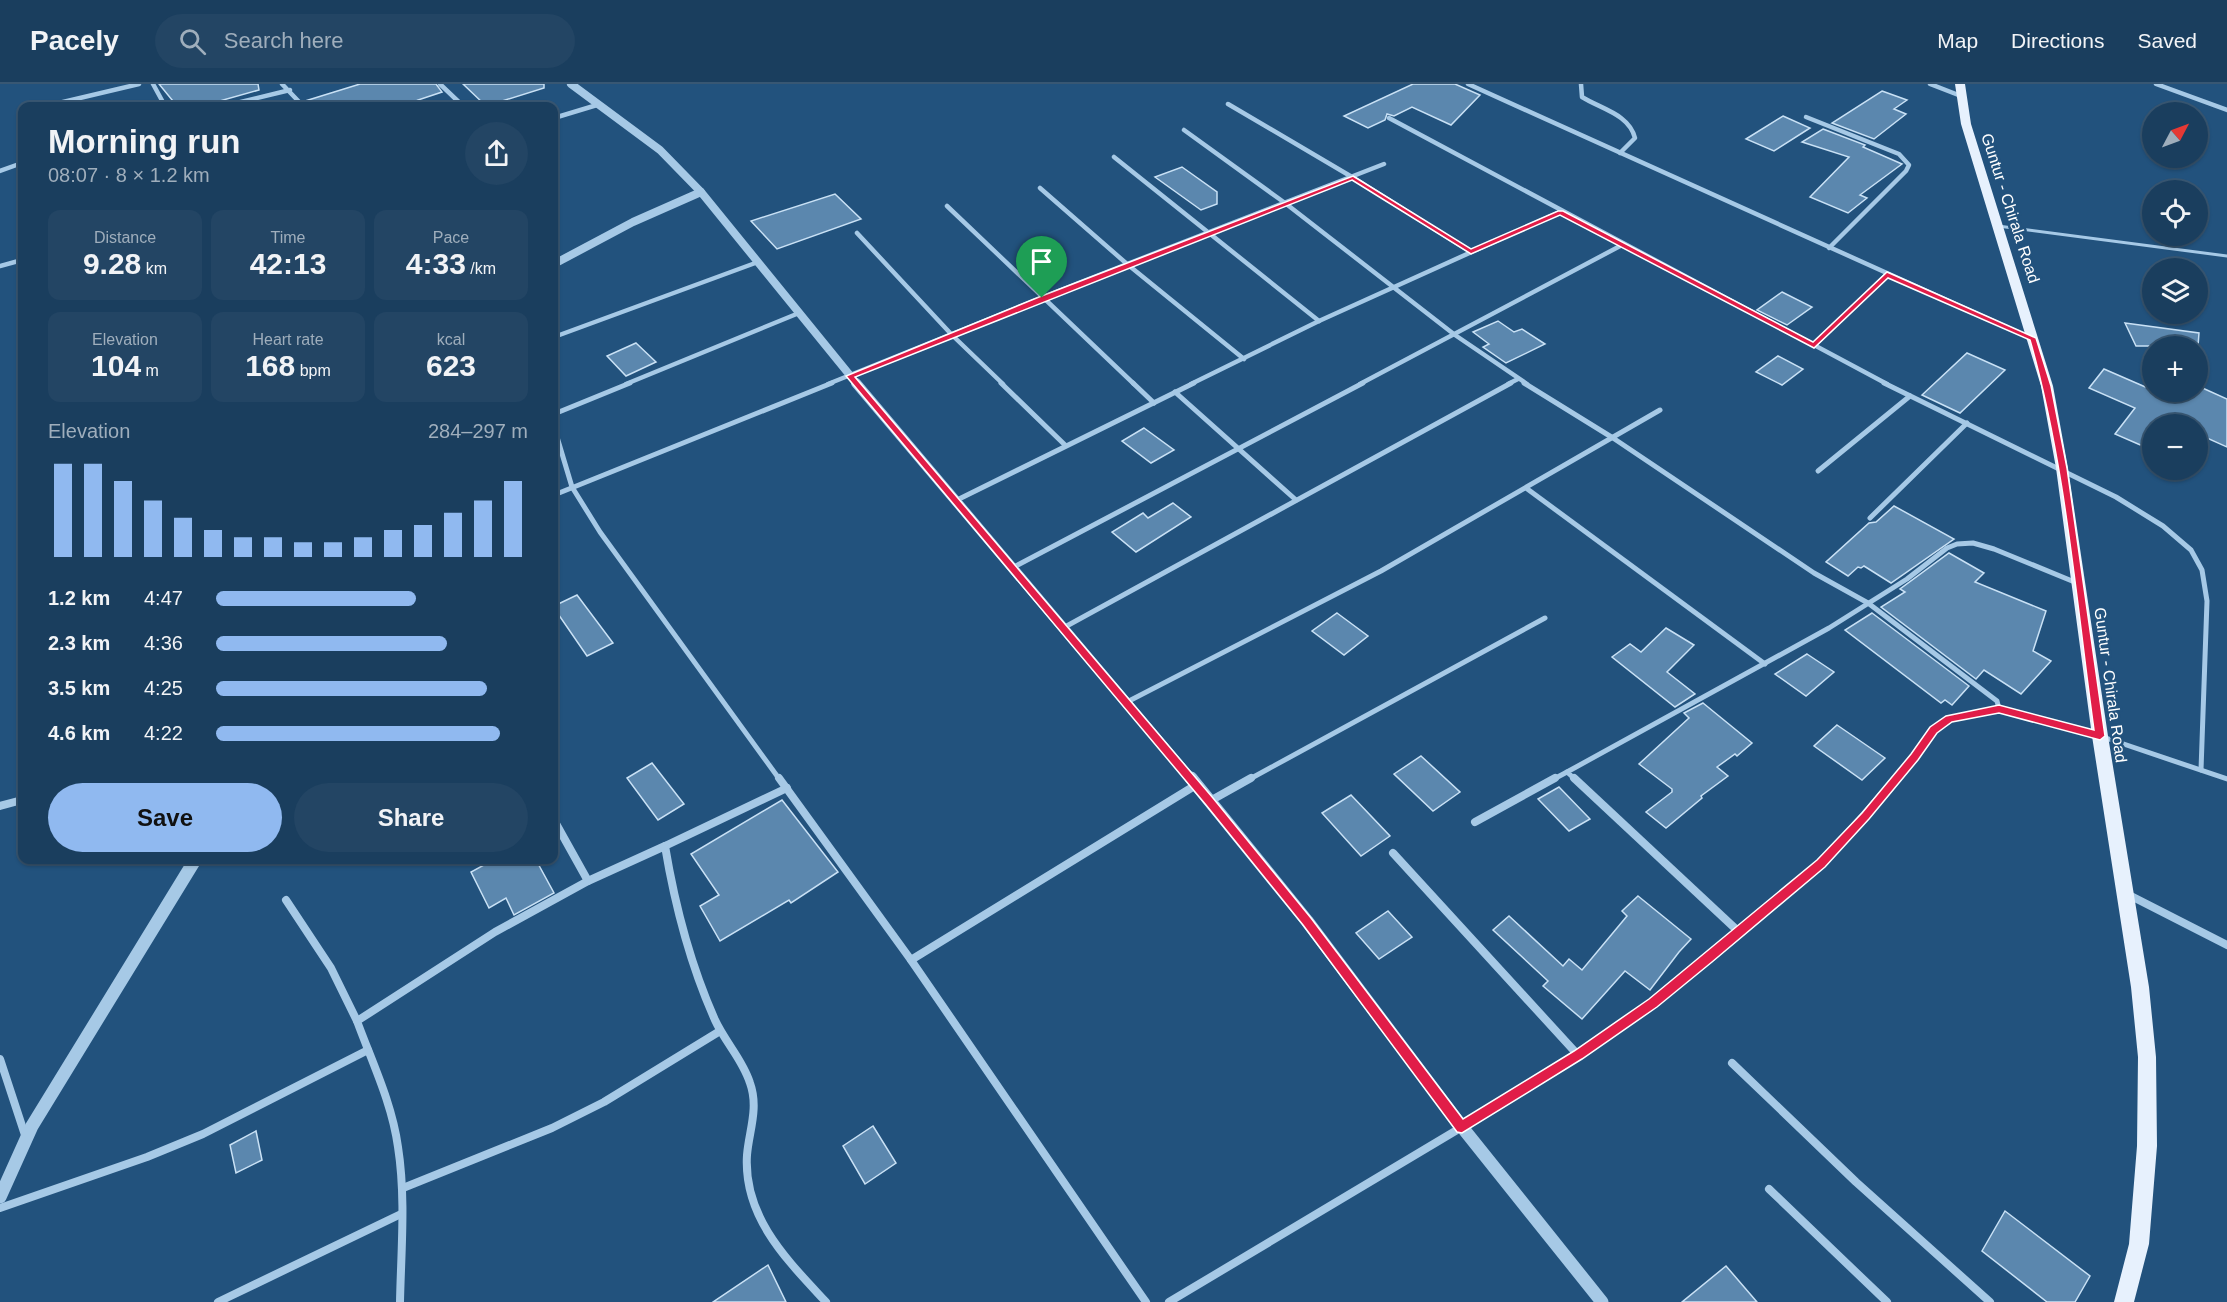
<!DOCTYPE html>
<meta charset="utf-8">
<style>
body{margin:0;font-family:Helvetica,sans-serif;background:#234564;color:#f1f3f6;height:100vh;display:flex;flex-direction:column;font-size:22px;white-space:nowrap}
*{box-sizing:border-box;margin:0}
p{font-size:20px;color:#9faebc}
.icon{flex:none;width:33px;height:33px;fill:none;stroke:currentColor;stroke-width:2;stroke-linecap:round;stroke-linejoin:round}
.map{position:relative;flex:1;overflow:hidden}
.sheet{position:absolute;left:18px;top:18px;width:540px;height:762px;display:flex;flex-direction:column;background:#1a3e5e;border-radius:12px;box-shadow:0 2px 4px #0004,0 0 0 2px #385773}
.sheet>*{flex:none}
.needle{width:39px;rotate:49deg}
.controls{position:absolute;left:2142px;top:18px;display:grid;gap:12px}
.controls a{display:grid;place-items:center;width:66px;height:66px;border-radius:50%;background:#1a3e5e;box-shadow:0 2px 4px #0004,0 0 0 2px #385773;font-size:30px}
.pin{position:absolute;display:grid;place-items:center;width:51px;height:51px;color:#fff;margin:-62px -26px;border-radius:50% 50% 50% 0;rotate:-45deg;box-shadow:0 0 6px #0007}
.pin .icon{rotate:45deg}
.round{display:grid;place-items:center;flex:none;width:63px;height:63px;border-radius:32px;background:#234564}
.overview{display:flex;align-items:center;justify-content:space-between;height:102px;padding:0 30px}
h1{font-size:33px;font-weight:700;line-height:45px}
.metrics{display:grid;grid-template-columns:repeat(3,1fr);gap:9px;height:102px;padding:6px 30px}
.metrics div{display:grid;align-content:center;border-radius:12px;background:#234564;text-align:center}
.metrics b{font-size:30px;font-weight:700}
.metrics small{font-size:16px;font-weight:400}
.metrics p{font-size:16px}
.chart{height:168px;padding:12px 30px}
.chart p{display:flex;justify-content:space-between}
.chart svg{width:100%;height:108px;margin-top:6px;stroke:#90b9f0;stroke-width:6}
.button{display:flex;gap:12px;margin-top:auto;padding:12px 30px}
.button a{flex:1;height:69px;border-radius:36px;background:#90b9f0;color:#111;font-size:24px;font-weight:700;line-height:69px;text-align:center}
.button a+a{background:#234564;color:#f1f3f6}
ul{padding:0 30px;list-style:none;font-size:20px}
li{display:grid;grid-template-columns:96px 72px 1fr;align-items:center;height:45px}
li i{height:15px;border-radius:8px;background:#90b9f0}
header{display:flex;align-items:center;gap:36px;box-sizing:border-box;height:84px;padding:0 30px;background:#1a3e5e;border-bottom:2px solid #385773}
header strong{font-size:28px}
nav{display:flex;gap:33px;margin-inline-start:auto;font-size:21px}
.search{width:420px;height:54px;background:#234564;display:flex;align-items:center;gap:15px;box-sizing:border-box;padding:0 21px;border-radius:33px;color:#9faebc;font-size:22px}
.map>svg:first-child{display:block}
</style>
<header>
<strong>Pacely</strong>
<div class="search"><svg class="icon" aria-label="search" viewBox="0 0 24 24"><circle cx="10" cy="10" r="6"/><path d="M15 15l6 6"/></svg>Search here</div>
<nav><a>Map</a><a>Directions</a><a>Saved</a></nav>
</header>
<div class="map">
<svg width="2227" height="1218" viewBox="0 0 2227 1218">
<rect width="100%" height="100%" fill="#22527d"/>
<g fill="#5b87ae" stroke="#c9e1f5" stroke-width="1.5">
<path d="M159 0H258L259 6 202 22H177Z"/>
<path d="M360 0H436L442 8 418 16 425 22H307L305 17Z"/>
<path d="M463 0H544V4L486 22Z"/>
<path d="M1413 0H1455L1480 11 1451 41 1412 23 1394 32 1387 30 1385 36 1368 44 1344 32Z"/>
<path d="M1882 7 1907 16 1894 25 1906 30 1874 55 1832 39Z"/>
<path d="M1783 32 1810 44 1774 67 1746 55Z"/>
<path d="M1823 45 1865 61 1863 63 1902 80 1860 111 1867 114 1848 129 1810 113 1849 73 1802 58Z"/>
<path d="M1182 83 1217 108V120L1201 126 1155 93Z"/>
<path d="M835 110 861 135 777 165 751 137Z"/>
<path d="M1782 208 1812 223 1787 241 1757 226Z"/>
<path d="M1498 237 1514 248 1522 245 1545 260 1506 279 1483 263 1489 260 1473 248Z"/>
<path d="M2125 239 2199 249 2198 262H2136Z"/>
<path d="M636 259 656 278 626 292 607 272Z"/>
<path d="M1967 269 2005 286 1960 329 1922 311Z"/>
<path d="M1778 272 1803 285 1782 301 1756 288Z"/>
<path d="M2104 285 2150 305 2152 302V308H2198V302L2227 315V363L2198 350V340H2152V366L2115 350 2135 324 2089 304Z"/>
<path d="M1144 344 1174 366 1151 379 1122 357Z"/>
<path d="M1173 419 1191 433 1136 468 1112 448 1143 429 1148 434Z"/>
<path d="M1894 422 1954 455 1891 499 1864 482 1861 484 1858 483 1848 492 1826 478 1869 439 1876 438Z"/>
<path d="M1949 469 1984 489 1975 498 2046 527 2033 567 2051 577 2021 610 1984 586 1976 595 1881 523 1905 508 1900 505Z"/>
<path d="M577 511 613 559 587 572 554 524V522Z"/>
<path d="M1337 529 1368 552 1344 571 1312 547Z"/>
<path d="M1872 529 1969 602 1952 621 1945 616 1941 619 1845 546Z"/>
<path d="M1666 544 1694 561 1667 588 1695 610 1675 623 1612 573 1630 560 1641 568Z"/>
<path d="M1807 570 1834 588 1806 612 1775 590Z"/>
<path d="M1703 619 1752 659 1737 672 1735 670 1717 683 1728 692 1701 712 1702 714 1666 744 1646 728 1672 708V705L1639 680 1689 634 1684 629Z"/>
<path d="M1837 641 1885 674 1862 696 1814 662Z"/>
<path d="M1421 672 1460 708 1433 727 1394 690Z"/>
<path d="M652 679 684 720 658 736 627 694Z"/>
<path d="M1559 703 1590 735 1569 747 1538 715Z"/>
<path d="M1351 711 1390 752 1361 772 1322 729Z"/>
<path d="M782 716 838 788 791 819 789 816 720 857 700 822 719 811 691 770Z"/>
<path d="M493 776H536L554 809 514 831 506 814 489 824 471 788Z"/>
<path d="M1638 812 1691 855 1679 868 1650 906 1625 887 1582 935 1543 902 1548 897 1493 846 1509 832 1563 882 1569 875 1582 886 1627 832 1622 827Z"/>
<path d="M1388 827 1412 853 1379 875 1356 849Z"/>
<path d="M873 1042 896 1079 865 1100 843 1062Z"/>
<path d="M256 1047 262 1076 236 1089 230 1061Z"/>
<path d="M2005 1127 2090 1192 2075 1218H2047L1982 1167Z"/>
<path d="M768 1181 786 1218H713Z"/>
<path d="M1726 1182 1757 1218H1682Z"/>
</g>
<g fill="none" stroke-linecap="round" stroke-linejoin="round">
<path stroke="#a6c9e6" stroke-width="3" d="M1998 142 2227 172"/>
<g stroke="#a6c9e6" stroke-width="4.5">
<path d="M153 0 165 22"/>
<path d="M282 0 303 22"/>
<path d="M440 0 463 22"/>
<path d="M1468 0 2033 255"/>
<path d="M1581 0 1582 13C1601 25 1629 30 1635 54L1620 69"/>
<path d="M1930 0 1961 12"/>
<path d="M2156 0 2227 26"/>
<path d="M1228 20 1352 93 1471 168"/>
<path d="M46 22 139 0"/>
<path d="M224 22 290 6"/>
<path d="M1806 33 1899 70 1909 81 1906 87 1829 164"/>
<path d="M554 34 597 21"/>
<path d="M1389 34 1887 300"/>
<path d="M1184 46 1285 119 1455 251 1527 300"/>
<path d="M1114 73 1319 237"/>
<path d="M0 87 22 79"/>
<path d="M1040 104 1127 180 1244 275"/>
<path d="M947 122 1134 300"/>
<path d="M857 149 952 251 1003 300"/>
<path d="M0 182 22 176"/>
<path d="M554 253 758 178"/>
<path d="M1814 262 1887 190"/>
<path d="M626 300 799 229"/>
<path d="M828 300 1076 200 1384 80"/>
<path d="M1191 300 1319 237 1560 128"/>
<path d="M1360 300 1622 161"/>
<path d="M1508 300 1518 295"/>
</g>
<g stroke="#a6c9e6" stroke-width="5">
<path d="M1001 299 1065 361"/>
<path d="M1133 299 1154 319"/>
<path d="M1524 299 1613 354 1814 489 1868 519 1997 617 1999 625"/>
<path d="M1884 299 2116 413 2163 442 2191 466 2202 486 2207 517 2201 686"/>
<path d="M1175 308 1296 416"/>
<path d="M554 330 630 299"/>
<path d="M554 343 572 403 600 448 780 696"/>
<path d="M1818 387 1910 312"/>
<path d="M1526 404 1765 580"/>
<path d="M554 411 832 299"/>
<path d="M955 417 1194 299"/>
<path d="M1870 434 1967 339"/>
<path d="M1012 484 1363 299"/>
<path d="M1063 544 1511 299"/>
<path d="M1127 618 1381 487 1660 326"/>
<path d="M1248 696 1545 534"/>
<path d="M1552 696 1567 688"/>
<path d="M1576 696 1567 688 1829 544 1907 495 1947 464 1957 460 1973 459 1994 465 2077 499"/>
<path d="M1896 696 1933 646 1949 635 1999 625 2100 652 2227 695"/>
</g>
<g stroke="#a6c9e6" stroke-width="8">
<path d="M779 694 911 876 1146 1218"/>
<path d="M1574 694 1739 848"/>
<path d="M787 704 665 762C675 822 690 880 715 936 725 958 743 976 750 999 759 1024 749 1047 747 1071 743 1133 787 1176 826 1218"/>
<path d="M1210 717 1251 694"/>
<path d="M0 722 22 716"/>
<path d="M554 736 588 797 665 762"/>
<path d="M1475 738 1555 694"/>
<path d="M1393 769 1578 971"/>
<path d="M2129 811 2227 861"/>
<path d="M286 816 331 884 357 937"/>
<path d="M911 876 1196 701"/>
<path d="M0 975 25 1051"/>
<path d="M1732 979 1856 1098 1990 1218"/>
<path d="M403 1104 552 1044 604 1018 720 947"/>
<path d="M1769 1105 1887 1218"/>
<path d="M0 1124 147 1073 203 1050 368 966"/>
<path d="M218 1218 401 1130"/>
<path d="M400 1218C401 1167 406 1114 398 1063 392 1019 372 978 357 937L495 848 588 797"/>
<path d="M1169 1218 1462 1043 1578 971 1653 919 1821 780 1897 694"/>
</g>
<g stroke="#a6c9e6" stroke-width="8">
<path d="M571 0 660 66 701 108 857 300"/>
<path d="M554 180 633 138 701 108"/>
</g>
<path stroke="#a6c9e6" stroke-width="10" d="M856 299 1192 696"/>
<g stroke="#a6c9e6" stroke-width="13">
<path d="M1191 694 1307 837 1462 1043 1602 1218"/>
<path d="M0 1113 32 1042 195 776"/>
</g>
<path fill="#e7f1fd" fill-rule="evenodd" d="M1955 0H1965L1971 40 2053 302 2068 384 2108 652 2149 903 2156 973 2157 1062 2149 1160 2134 1218H2114L2129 1160 2137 1062 2138 973 2131 903 2092 652 2056 384 2041 302 1961 40Z"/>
</g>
<path fill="#e11d48" stroke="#fff" stroke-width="1.5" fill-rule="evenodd" d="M1353 92 1471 165 1558 127H1563L1813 258 1887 188 2036 254 2051 302 2067 384 2105 652 2100 656 1999 629 1952 638 1937 649 1918 676 1869 735 1825 783 1712 878 1657 923 1582 975 1462 1049 1457 1048 1303 841 1206 721 846 292 1039 213ZM1352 96 1471 170 1560 131 1814 264 1888 194 2030 256C2066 382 2076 517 2094 646L1999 621 1946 632 1930 643 1911 670 1862 729 1817 776 1649 915 1574 967 1463 1035 1311 834 1213 714 855 293Z"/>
<g text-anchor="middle" stroke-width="5" stroke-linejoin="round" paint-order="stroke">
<g font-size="16" fill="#fff" stroke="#22527d">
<text transform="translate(2011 124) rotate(72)" y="6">Guntur - Chirala Road</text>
<text transform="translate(2111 601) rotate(82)" y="6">Guntur - Chirala Road</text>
</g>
</g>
</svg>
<div class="controls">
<a><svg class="needle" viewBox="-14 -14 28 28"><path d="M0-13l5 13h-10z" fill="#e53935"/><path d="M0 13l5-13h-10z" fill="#9faebc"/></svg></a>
<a><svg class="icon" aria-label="locate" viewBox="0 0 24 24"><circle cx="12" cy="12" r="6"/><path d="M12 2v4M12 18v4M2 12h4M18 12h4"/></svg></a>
<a><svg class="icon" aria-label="layers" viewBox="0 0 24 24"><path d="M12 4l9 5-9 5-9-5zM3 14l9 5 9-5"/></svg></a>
<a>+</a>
<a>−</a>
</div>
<div class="pin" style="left:1042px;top:214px;background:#1e9e55"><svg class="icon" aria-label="arrive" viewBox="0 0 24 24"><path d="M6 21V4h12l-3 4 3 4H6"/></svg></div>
<section class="sheet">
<div class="overview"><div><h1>Morning run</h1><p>08:07 · 8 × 1.2 km</p></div><a class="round"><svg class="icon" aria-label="share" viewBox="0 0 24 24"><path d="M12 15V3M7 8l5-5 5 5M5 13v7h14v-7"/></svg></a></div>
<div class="metrics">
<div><p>Distance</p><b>9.28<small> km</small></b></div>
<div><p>Time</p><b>42:13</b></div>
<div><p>Pace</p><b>4:33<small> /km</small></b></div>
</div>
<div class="metrics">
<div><p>Elevation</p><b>104<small> m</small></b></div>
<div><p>Heart rate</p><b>168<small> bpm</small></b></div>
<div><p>kcal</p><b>623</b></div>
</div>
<div class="chart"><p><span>Elevation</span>284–297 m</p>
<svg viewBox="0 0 160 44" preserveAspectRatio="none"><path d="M5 44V6M15 44V6M25 44V13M35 44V21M45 44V28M55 44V33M65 44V36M75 44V36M85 44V38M95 44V38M105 44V36M115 44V33M125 44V31M135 44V26M145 44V21M155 44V13"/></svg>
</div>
<ul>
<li><b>1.2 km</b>4:47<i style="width:64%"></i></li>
<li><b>2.3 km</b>4:36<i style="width:74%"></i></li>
<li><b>3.5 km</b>4:25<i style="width:87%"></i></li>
<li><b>4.6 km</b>4:22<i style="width:91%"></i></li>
</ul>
<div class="button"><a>Save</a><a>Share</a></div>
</section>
</div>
